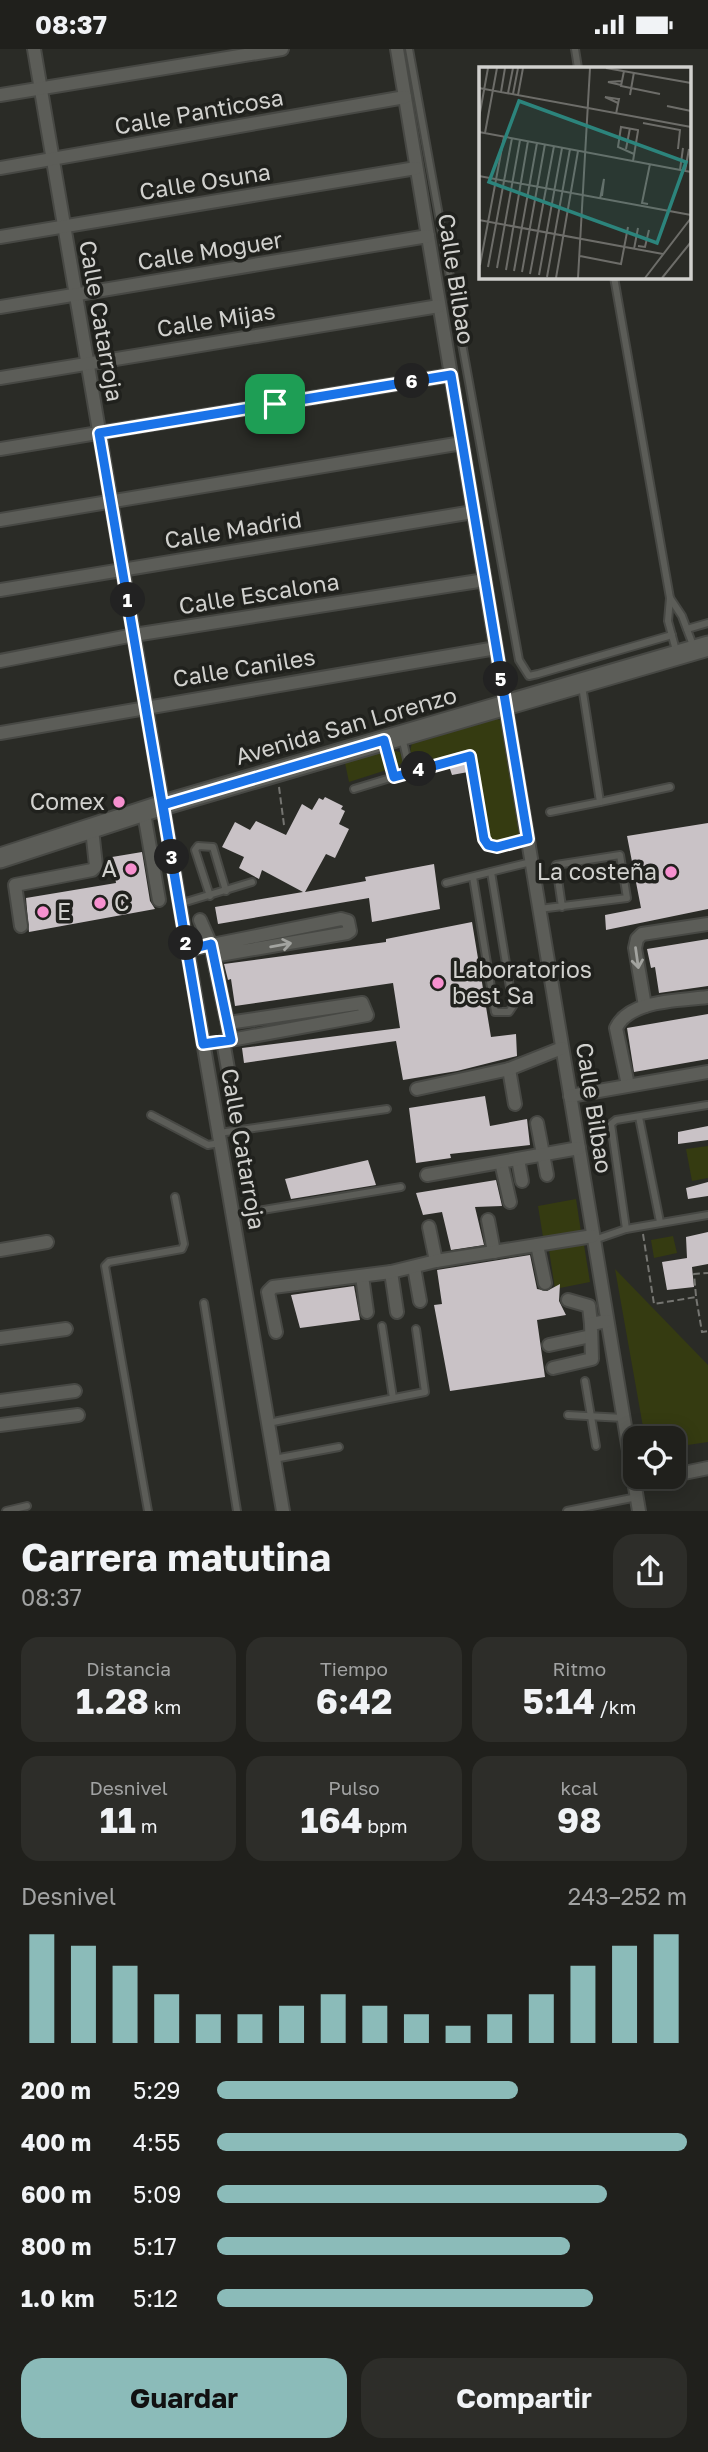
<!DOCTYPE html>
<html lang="es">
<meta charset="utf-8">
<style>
body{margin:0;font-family:"Golos Text",sans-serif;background:#2d2d29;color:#f1f3f6;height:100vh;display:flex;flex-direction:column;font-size:26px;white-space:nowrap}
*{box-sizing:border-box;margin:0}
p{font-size:23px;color:#a2a3a3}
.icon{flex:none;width:38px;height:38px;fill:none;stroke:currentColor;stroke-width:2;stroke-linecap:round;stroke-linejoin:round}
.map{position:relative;height:1462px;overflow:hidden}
.details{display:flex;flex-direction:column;background:#20201c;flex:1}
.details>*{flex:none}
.controls{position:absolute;left:623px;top:1377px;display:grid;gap:14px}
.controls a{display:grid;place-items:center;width:63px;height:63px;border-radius:14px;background:#20201c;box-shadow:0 4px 18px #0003,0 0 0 2px #3d3e3b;font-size:35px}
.pin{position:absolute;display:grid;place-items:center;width:60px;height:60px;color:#fff;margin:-30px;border-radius:14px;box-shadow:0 4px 10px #0006}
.km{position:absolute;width:35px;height:35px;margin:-18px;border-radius:50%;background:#222;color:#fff;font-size:19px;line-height:35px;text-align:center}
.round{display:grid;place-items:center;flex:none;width:74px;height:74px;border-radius:21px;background:#2d2d29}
.overview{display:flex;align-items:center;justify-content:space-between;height:119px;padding:0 21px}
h1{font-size:38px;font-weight:700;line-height:52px}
.stats{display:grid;grid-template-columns:repeat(3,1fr);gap:10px;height:119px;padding:7px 21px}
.stats div{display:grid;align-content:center;border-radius:18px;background:#2d2d29;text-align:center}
.stats b{font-size:35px;font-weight:700}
.stats small{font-size:19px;font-weight:400}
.stats p{font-size:19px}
.chart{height:196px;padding:14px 21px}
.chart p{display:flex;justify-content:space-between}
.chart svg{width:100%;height:126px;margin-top:7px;stroke:#8bbbb9;stroke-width:6}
.action{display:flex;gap:14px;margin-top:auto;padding:14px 21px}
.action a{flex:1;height:80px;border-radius:21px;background:#8bbbb9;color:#111;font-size:28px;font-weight:700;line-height:80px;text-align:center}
.action a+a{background:#2d2d29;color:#f1f3f6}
ul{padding:0 21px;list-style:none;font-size:23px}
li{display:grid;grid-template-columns:112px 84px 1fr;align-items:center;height:52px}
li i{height:18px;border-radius:9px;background:#8bbbb9}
.status{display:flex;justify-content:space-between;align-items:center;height:49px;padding:0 35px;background:#20201c;direction:ltr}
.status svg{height:19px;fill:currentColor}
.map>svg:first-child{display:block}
</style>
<div class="status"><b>08:37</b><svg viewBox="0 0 49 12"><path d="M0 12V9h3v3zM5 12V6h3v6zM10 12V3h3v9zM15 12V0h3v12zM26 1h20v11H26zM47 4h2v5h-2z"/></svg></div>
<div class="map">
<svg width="708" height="1462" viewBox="0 0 708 1462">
<rect width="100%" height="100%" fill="#2a2b26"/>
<g fill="#353b11">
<path d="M497 670 502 672 504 681 521 782 517 787 491 792 488 789 475 706 462 702 417 715C410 710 409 703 412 695Z"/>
<path d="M390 701 400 703 403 712 399 717 349 733 345 714Z"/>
<path d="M708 1097V1129L692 1132 686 1100Z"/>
<path d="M576 1150 581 1183 543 1188 538 1157Z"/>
<path d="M673 1187 677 1204 654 1209 651 1191Z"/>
<path d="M584 1196 590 1233 555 1240 549 1201Z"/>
<path d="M615 1220 708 1316V1393L674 1398V1390L645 1389Z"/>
</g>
<g fill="#c9c2c6">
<path d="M463 713 467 714 468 723 452 726 449 717Z"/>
<path d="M325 748 343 757 341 760 345 762 339 775 349 780 335 809 326 805 305 843 366 832 365 828 434 815 440 860 372 873 369 849 218 875 215 858 303 843 262 821 259 830 239 819 244 808 222 798 235 773 250 781 256 772 286 786 302 755 312 761 319 749 323 751Z"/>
<path d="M708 774V860L606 881 605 866 641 859 627 787Z"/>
<path d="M142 803 150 852 155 860 29 883 26 849 116 834 112 808Z"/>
<path d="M472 873 491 988 516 985 517 1007 457 1022 403 1031 396 992 244 1014 242 999 400 979 393 934 235 957 231 930 228 931 224 915 386 893V890Z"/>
<path d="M708 890V937L659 944 655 918 651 919 647 900Z"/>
<path d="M708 965V1010L634 1023 627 979Z"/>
<path d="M485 1047 490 1077 527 1070 530 1096 450 1105 451 1109 416 1114 409 1059Z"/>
<path d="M708 1077V1091L678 1095V1083Z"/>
<path d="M368 1111 376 1136 291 1150 285 1130Z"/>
<path d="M496 1131 502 1157 475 1158 484 1196 451 1201 442 1163 423 1166 416 1144Z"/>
<path d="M708 1133V1147L688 1150 686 1139Z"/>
<path d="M708 1183V1215L692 1218 694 1238 667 1241 662 1213 687 1209 686 1188Z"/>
<path d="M530 1206 537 1240 547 1242 560 1235 559 1252 566 1266 537 1271 545 1328 450 1342 434 1256 442 1255 437 1221Z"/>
<path d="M354 1237 360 1271 300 1279 291 1246Z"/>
</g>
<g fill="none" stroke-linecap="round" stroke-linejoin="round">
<g stroke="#474844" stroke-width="10">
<g id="service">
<path d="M409 0 519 611 529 627 538 625 672 586"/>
<path d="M575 0 578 19"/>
<path d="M614 228 670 549 668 572 677 605"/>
<path d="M670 549 682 567 694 599"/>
<path d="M687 580 708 574"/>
<path d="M402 688 410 723 463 707 472 709 484 790 488 796 497 798 528 790"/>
<path d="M385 693 394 728"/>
<path d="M354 740 410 723"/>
<path d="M600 753 670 738"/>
<path d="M550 763 600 753 582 637"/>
<path d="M473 828 495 963H509L513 957 491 823"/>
<path d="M446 834 531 813"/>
<path d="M210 847 195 801 198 797 213 798 226 842"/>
<path d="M179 855 252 833"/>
<path d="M539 860 627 849 620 806 556 816 562 858"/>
<path d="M151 1066 208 1096 220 1094"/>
<path d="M639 1068 660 1173"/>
<path d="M219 1084 387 1060"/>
<path d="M233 1166 401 1138"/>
<path d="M626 1180 611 1075 616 1071 707 1056"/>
<path d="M594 1191 626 1180 708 1166"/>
<path d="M204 1254 237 1462"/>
<path d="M382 1277 393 1349"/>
<path d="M585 1332 596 1397"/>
<path d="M568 1366 624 1369"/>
<path d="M268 1374 425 1343 416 1280"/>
<path d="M274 1410 339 1398"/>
<path d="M6 1462 27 1457"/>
<path d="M148 1462 105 1217 109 1213 182 1200 184 1195 175 1148"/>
<path d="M567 1462 637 1448"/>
</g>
</g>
<g stroke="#474844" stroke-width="16">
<g id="minor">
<path d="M34 0 283 1462"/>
<path d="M397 0 639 1462"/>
<path d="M0 46 282 0"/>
<path d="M0 119 405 48"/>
<path d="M0 188 416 119"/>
<path d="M0 258 428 187"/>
<path d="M0 329 439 257"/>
<path d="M0 400 451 326"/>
<path d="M0 471 462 394"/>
<path d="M0 541 473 463"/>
<path d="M0 612 134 586 485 531"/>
<path d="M0 684 496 599"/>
<path d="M144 764 159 851"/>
<path d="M200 871 211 896 231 991 367 966 362 954 228 974"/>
<path d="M21 877 15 836 92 821 96 817 92 780"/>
<path d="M187 901 341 870 348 872 350 882 347 884 214 907"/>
<path d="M645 957 635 899 637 890 642 885 708 875"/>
<path d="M223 992 228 1020"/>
<path d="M509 1020 515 1055"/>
<path d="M628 1036 616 979C630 950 680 952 708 948"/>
<path d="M417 1040 509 1020 562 999"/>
<path d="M570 1047 708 1023"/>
<path d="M537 1074 547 1126"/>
<path d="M518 1110 522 1132"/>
<path d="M501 1113 510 1153"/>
<path d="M427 1126 579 1099"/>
<path d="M488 1171 494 1203"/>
<path d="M429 1178 436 1212"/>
<path d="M537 1196 545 1234"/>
<path d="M0 1201 47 1193"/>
<path d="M414 1218 420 1252"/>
<path d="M391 1223 397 1263"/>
<path d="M362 1227 367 1263"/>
<path d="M568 1251 589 1257 591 1275"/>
<path d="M276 1283 268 1243 273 1238 391 1223 436 1212 593 1187"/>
<path d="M0 1289 66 1280"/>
<path d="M549 1296 591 1287"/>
<path d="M553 1319 592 1310 591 1275 607 1272"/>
<path d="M0 1352 75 1342"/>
<path d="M0 1376 78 1366"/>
<path d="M674 1426 708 1419"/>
<path d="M634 1433 662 1428"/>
</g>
</g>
<g stroke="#474844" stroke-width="23">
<path id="secondary" d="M0 809 163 756 708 597"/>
</g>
<g stroke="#757571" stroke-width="2" stroke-dasharray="7 3.5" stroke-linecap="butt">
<path d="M279 738 284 776"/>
<path d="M643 1185 654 1255 696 1248 702 1283 708 1282"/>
<path d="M696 1247 694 1225 708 1224"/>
</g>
<use href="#service" stroke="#5c5d58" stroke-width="6"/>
<use href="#minor" stroke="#5c5d58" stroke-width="12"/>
<use href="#secondary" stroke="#5c5d58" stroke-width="19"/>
</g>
<defs><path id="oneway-shaft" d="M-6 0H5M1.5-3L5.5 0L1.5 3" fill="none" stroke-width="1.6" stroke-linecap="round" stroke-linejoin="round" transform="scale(1.75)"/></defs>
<g stroke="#a2a39f">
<use href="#oneway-shaft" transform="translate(281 896) rotate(-10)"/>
<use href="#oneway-shaft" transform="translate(637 909) rotate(82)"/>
</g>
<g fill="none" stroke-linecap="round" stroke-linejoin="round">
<g stroke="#fff" stroke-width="14">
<path id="route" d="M275 355 99 384C133 588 169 791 203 995L231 991 211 895 187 901 163 756 384 691 394 728 470 707 484 790 488 796 497 798 528 790 451 326 275 355"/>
</g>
<use href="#route" stroke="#1a73e8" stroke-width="9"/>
</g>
<g fill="#f690cf" stroke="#20211d" stroke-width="2.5">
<circle cx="119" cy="753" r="7"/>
<circle cx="131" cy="820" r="7"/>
<circle cx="671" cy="823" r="7"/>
<circle cx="100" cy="854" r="7"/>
<circle cx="43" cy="863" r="7"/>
<circle cx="438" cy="934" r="7"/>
</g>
<g text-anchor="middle" stroke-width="7" stroke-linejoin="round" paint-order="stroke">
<g font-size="23" fill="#d1d1ce" stroke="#20211d">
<text transform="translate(199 63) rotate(-10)" y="8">Calle Panticosa</text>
<text transform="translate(205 133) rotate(-9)" y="8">Calle Osuna</text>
<text transform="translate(210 202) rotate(-9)" y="8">Calle Moguer</text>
<text transform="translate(456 230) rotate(81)" y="8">Calle Bilbao</text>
<text transform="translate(216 271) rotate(-9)" y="8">Calle Mijas</text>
<text transform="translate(101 272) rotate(80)" y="8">Calle Catarroja</text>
<text transform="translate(233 481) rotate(-9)" y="8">Calle Madrid</text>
<text transform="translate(259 545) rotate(-9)" y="8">Calle Escalona</text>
<text transform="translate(244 619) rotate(-9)" y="8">Calle Caniles</text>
<text transform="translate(346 677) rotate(-16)" y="8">Avenida San Lorenzo</text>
<text transform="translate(594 1059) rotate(81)" y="8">Calle Bilbao</text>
<text transform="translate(243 1100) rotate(80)" y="8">Calle Catarroja</text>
</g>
<g font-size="23" fill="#d1d1ce" stroke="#20211d" text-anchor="end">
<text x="105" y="761">Comex</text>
<text x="117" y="828">A</text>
<text x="657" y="831">La costeña</text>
<text x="114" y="862" text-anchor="start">C</text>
<text x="57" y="871" text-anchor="start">E</text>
<text x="452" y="929" text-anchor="start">Laboratorios<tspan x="452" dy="26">best Sa</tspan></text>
</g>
</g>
<g transform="translate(479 18)">
<rect width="212" height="212" fill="#2a2b26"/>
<path fill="none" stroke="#6d6d69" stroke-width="2" d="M127 1 212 16M145 4 142 19 181 27M142 18 129 15 143 14M0 21 212 60M22 25 26 1M29 26 34 1M34 27 39 1M39 28 44 1M151 28 155 5M188 39 212 44M137 47 140 32H139L126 30 139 36M0 51 9 1M164 56 201 63 199 82M0 65 212 105M6 66 18 1M147 82 151 61M154 94 159 64V63L142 60 139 80 155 87M201 103 204 81M206 104 210 82M0 109 212 148M121 132 125 112 123 129M169 137 163 136 171 97M0 153 184 187M159 179 166 180 170 163M155 182 159 161M101 189 142 197 149 160M1 198 25 70M9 200 33 71M18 201 41 73M27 203 49 74M35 204 58 76M43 205 66 77M51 207 75 79M60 208 83 81M68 210 91 82M77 211 99 84M99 211 111 1M166 211 212 151M183 211 212 175"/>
<path fill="#2c847c" fill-opacity="0.15" stroke="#2c847c" stroke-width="3.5" d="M40 34 207 95 178 176 10 115Z"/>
<rect width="212" height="212" fill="none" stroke="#d1d1ce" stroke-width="3.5"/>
</g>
</svg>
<div class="controls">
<a><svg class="icon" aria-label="locate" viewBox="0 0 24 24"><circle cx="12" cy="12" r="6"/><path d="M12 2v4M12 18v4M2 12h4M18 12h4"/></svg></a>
</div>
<div class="pin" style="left:275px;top:355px;background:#1e9e55"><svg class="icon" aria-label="arrive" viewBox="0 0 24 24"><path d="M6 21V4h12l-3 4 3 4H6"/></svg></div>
<b class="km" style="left:128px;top:551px">1</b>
<b class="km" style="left:186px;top:894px">2</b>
<b class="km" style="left:172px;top:808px">3</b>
<b class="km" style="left:419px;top:720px">4</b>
<b class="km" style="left:501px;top:630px">5</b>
<b class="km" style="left:412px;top:332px">6</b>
</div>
<section class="details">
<div class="overview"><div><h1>Carrera matutina</h1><p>08:37</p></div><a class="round"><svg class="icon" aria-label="share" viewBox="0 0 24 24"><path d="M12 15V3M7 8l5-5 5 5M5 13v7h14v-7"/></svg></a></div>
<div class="stats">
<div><p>Distancia</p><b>1.28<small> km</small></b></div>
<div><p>Tiempo</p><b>6:42</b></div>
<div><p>Ritmo</p><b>5:14<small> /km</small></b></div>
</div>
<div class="stats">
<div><p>Desnivel</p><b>11<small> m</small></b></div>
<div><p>Pulso</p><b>164<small> bpm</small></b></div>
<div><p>kcal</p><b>98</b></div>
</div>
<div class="chart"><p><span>Desnivel</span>243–252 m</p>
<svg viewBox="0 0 160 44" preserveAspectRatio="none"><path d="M5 44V6M15 44V10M25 44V17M35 44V27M45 44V34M55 44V34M65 44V31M75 44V27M85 44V31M95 44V34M105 44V38M115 44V34M125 44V27M135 44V17M145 44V10M155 44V6"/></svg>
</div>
<ul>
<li><b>200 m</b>5:29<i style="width:64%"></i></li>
<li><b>400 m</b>4:55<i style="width:100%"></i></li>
<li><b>600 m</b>5:09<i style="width:83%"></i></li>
<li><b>800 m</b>5:17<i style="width:75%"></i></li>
<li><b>1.0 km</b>5:12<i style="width:80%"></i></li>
</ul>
<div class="action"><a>Guardar</a><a>Compartir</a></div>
</section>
